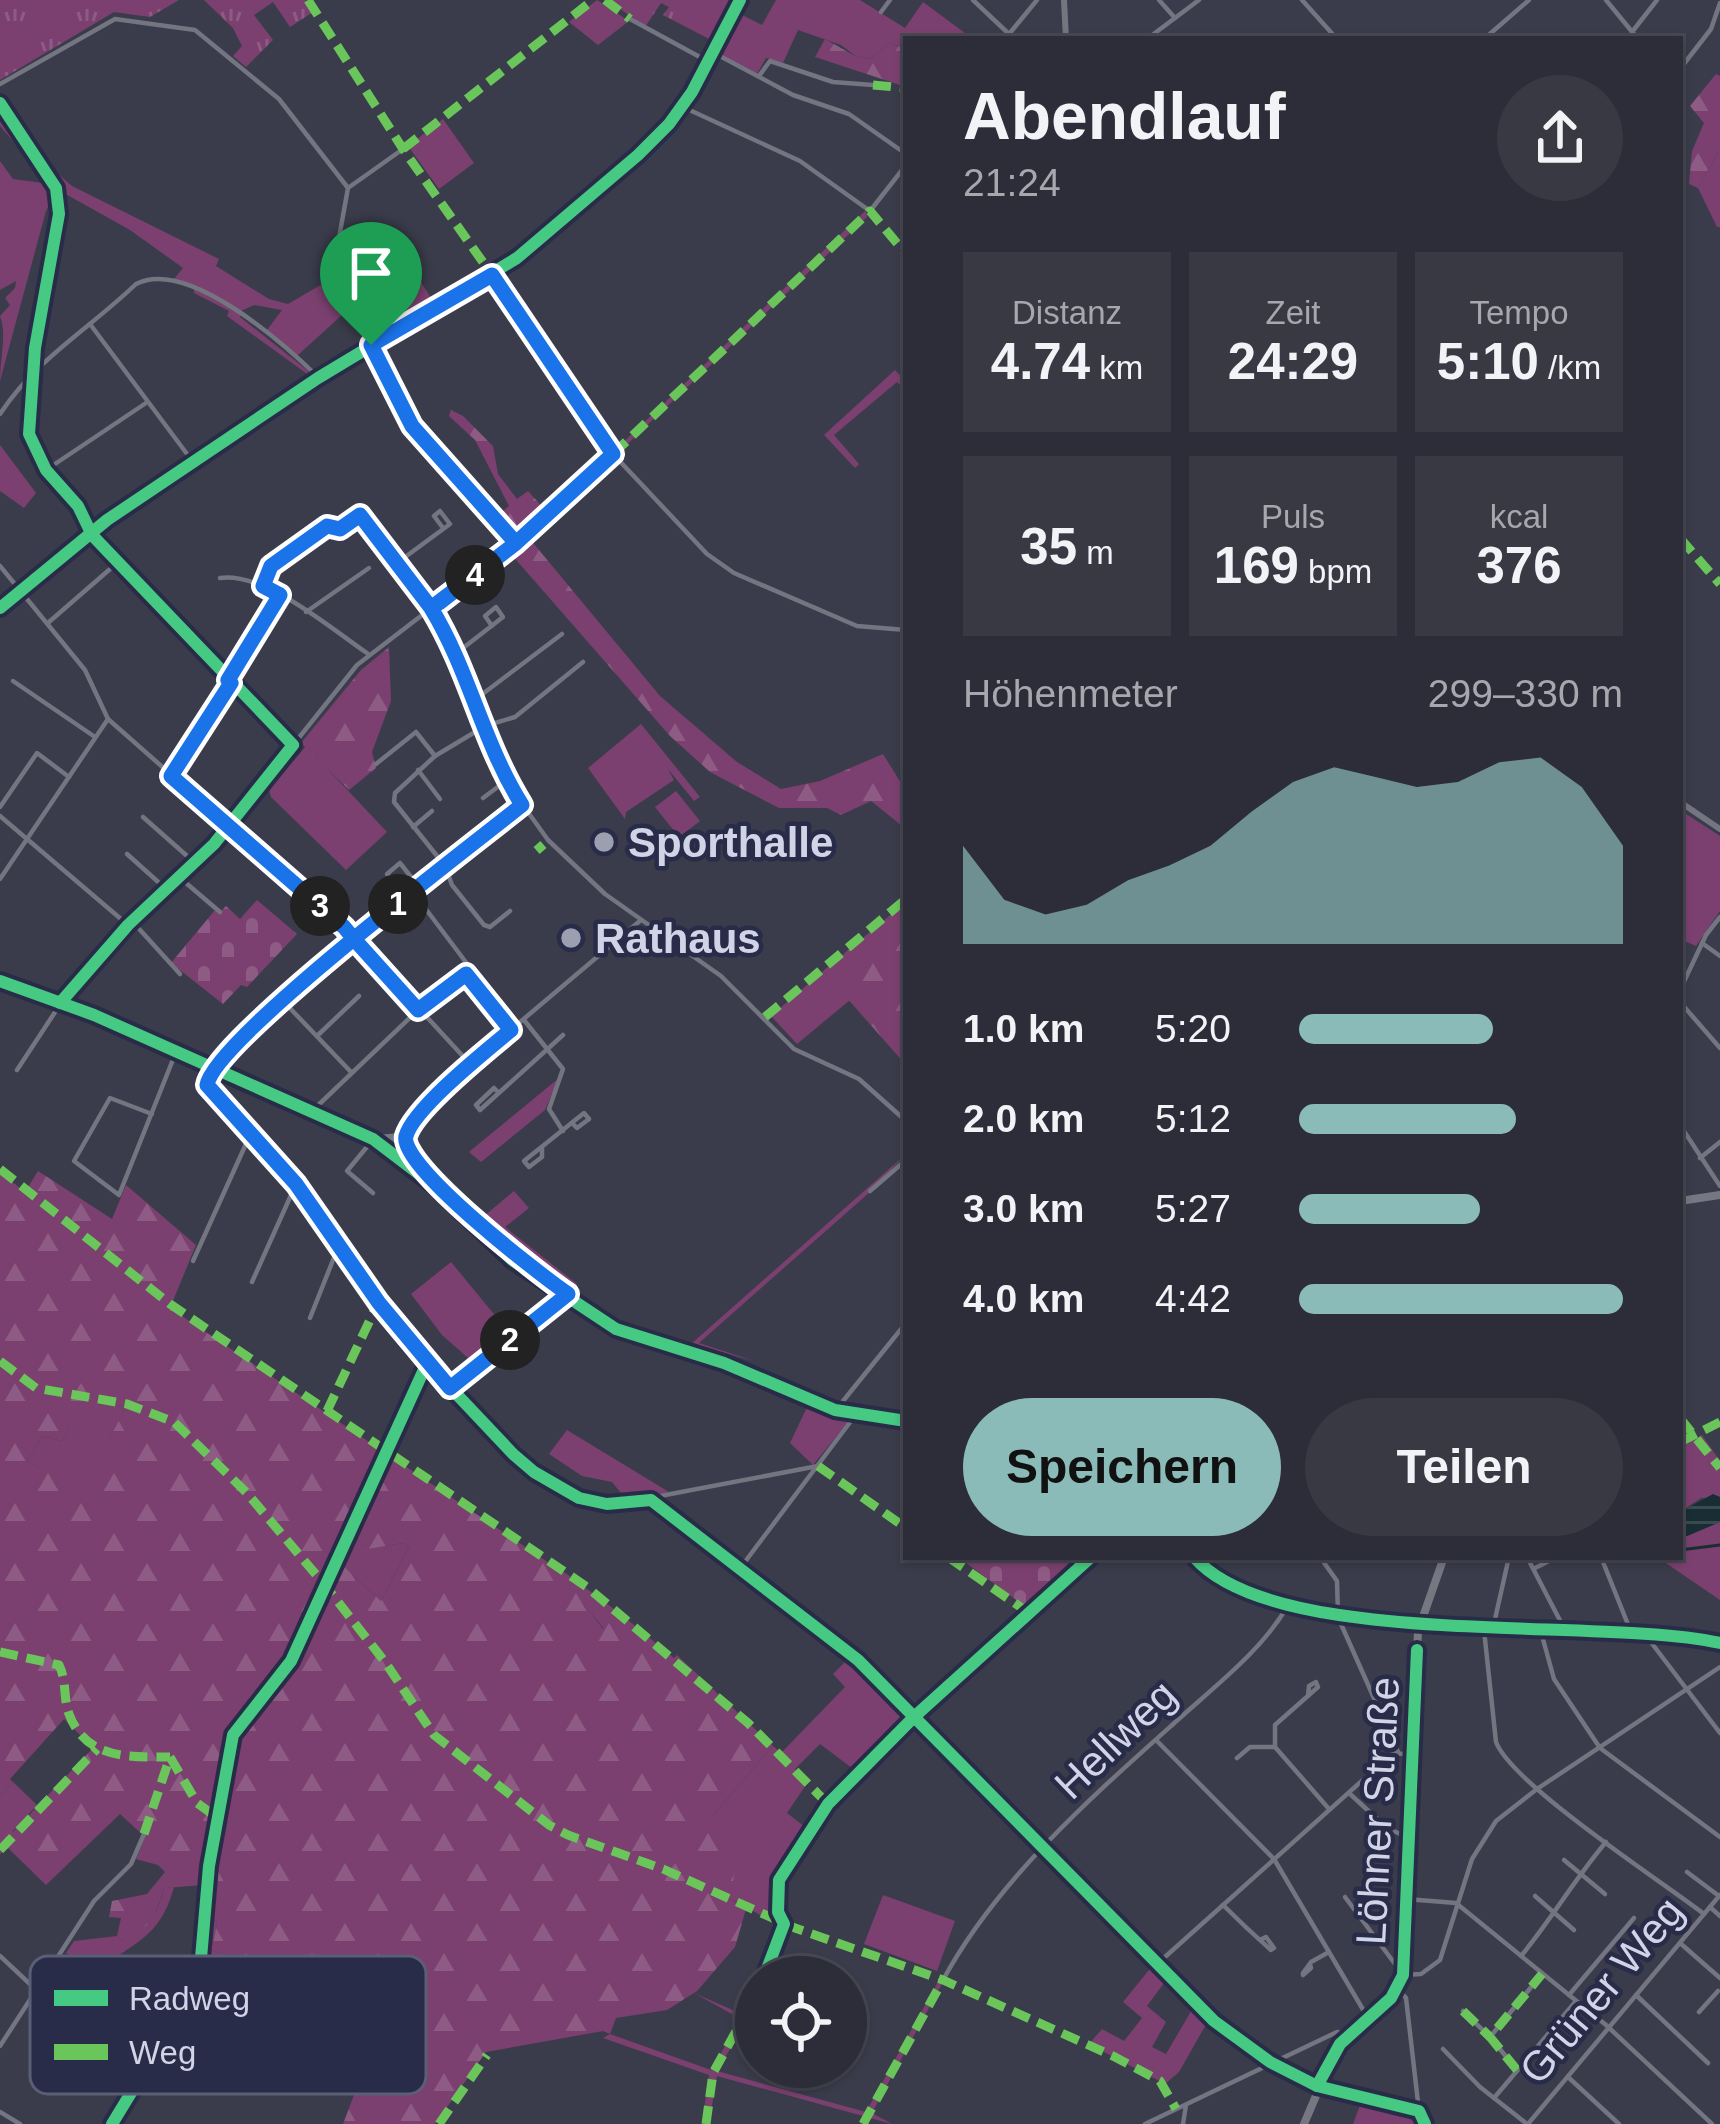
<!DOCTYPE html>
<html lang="de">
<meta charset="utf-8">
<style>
body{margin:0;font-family:Helvetica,sans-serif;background:#383943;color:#f1f3f6;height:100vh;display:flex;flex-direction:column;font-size:45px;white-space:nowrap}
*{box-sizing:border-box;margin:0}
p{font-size:39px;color:#a6a8ae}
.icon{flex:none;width:66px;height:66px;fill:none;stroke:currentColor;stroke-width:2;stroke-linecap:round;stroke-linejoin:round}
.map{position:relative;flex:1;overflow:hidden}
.panel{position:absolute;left:903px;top:36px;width:780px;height:1524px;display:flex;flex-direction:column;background:#2c2d38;border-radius:0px;box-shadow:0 3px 9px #0004,0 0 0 3px #484953}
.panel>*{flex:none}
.controls{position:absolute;left:735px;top:1956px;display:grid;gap:24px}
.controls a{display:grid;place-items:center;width:132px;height:132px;border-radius:50%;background:#2c2d38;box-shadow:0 3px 9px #0004,0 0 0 3px #484953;font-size:60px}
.pin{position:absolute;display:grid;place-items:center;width:102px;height:102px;color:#fff;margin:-123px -51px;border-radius:50% 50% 50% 0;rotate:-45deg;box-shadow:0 0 12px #0007}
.pin .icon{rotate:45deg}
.km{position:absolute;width:60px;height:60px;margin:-30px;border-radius:50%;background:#222;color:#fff;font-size:33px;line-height:60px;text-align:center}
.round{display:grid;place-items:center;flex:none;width:126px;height:126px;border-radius:63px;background:#383943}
.summary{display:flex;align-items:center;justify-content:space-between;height:204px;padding:0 60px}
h1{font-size:66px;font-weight:700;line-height:90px}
.metrics{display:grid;grid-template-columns:repeat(3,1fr);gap:18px;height:204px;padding:12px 60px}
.metrics div{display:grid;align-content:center;border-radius:0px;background:#383943;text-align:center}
.metrics b{font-size:51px;font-weight:700}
.metrics small{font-size:33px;font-weight:400}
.metrics p{font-size:33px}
.chart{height:336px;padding:24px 60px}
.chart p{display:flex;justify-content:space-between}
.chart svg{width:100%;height:216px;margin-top:12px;fill:#8bbbb9;opacity:.7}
.action{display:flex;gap:24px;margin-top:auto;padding:24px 60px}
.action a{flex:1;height:138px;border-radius:72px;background:#8bbbb9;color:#111;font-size:48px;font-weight:700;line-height:138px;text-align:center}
.action a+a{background:#383943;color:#f1f3f6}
ul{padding:0 60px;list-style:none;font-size:39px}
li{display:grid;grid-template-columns:192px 144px 1fr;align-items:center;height:90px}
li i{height:30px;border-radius:15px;background:#8bbbb9}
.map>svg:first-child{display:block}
</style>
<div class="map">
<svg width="1720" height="2124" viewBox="0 0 1720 2124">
<defs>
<pattern id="forest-firs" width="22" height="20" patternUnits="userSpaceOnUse" patternTransform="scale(3)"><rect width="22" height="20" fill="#7b406f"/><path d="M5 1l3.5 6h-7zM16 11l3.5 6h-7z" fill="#8d5b84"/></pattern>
<pattern id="cemetery-stones" width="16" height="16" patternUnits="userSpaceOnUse" patternTransform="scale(3)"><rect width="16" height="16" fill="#7b406f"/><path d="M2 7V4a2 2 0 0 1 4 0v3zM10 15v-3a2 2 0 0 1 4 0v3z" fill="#8d5b84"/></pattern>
<pattern id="park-tufts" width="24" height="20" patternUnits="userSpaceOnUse" patternTransform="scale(3)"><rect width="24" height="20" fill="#7b406f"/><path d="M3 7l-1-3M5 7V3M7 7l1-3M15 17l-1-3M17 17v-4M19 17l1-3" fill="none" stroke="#8d5b84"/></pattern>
<pattern id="water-rules" width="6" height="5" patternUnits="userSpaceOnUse" patternTransform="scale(3)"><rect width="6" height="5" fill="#192d34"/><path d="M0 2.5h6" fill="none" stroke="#394b51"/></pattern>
</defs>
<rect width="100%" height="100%" fill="#3a3c4b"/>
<g fill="#7b406f">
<path d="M597 0 629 21 598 45 569 22Z"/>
<path d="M776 0H860L905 28 923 2 969 36 906 39V49L889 43 871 59 857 57 841 45 798 30 783 63 766 58 757 74 720 54 740 14 762 25Z"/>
<path d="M0 93C16 128 42 161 72 186L219 259 216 266 269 299 288 304 324 283 342 315 297 356 267 330 282 310 254 305 241 311 240 317 307 370 310 376 227 316 229 311 194 293V287L174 279 183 268 130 230 53 187 54 195 46 211 0 381C0 359 7 334 0 316L10 305 5 298 15 288 16 281 0 290V161L13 179 50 184 0 126Z"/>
<path d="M443 119 474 163 439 189 408 146Z"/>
<path d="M1720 150V227H1717L1698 188Z"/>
<path d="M866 210 867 217 619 452H613Z"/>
<path d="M412 268 435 304 377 338 369 337 355 319 378 303Z"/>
<path d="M895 370 906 381V391L897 382 834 435 859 464 855 468 824 435Z"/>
<path d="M0 445 36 493 24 508 0 491Z"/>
<path d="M641 724 700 797 694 801 668 769 674 780 626 812 625 819 588 768Z"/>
<path d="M306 746 387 832 346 870 271 797 269 790Z"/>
<path d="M676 791 700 821 679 837 655 807Z"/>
<path d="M1680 810 1720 836V911L1696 946 1680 939Z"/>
<path d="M823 971 850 1000 797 1044 771 1016Z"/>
<path d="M906 1154 870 1192 699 1343 754 1361 691 1344Z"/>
<path d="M451 1262 512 1336 476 1365 442 1335 411 1294Z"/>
<path d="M84 1397 126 1407 82 1491 27 1462 42 1436 62 1441Z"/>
<path d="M809 1403 853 1416 813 1465 790 1443Z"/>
<path d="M567 1430 669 1492 626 1499 612 1482 582 1476 549 1454Z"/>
<path d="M1702 1435 1720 1461V1497L1701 1498 1680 1512V1446Z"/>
<path d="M1720 1522V1600L1657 1557H1680V1539Z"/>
<path d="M347 1532 369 1549 403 1543 409 1547 381 1601 336 1559Z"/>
<path d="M560 1569 618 1612 604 1629 558 1572Z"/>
<path d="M850 1657 910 1717 856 1771 820 1744 795 1769 808 1782 787 1813 809 1830 776 1882 779 1924 787 1927 767 1977H763L779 1925 725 1896 714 1814 773 1746 781 1753 845 1687 833 1674Z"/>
<path d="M13 1782 37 1805 12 1832 0 1821V1796Z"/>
<path d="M174 1887C157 1950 122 1939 87 1987L68 1975 77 1961 66 1953 74 1941 117 1936 122 1941C148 1927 157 1917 164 1888Z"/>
<path d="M883 1895 955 1921 937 1971 864 1944Z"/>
<path d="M208 1915 217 1922 213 1951 277 1966 373 2032V2037L199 1989 201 1984 254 2000 260 1981 203 1967Z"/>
<path d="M1153 1965 1167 1979 1147 2006 1166 2022 1152 2047 1166 2054 1194 2006 1208 2021 1179 2072 1165 2084 1089 2044 1102 2029 1124 2041 1142 2018 1123 2002Z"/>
<path d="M939 1980 943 1982 872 2113 892 2124 870 2118 860 2124 863 2116 717 2076 709 2123 702 2124 709 2075 603 2038 610 2034 711 2070 741 2019 694 1993 744 2015 756 1991 747 2020 717 2071 866 2112Z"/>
<path d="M1362 2100 1403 2111 1416 2124H1353Z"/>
</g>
<g fill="url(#forest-firs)" fill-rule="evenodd">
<path d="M825 39 857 57 871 59 889 43 906 49V87L815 57Z"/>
<path d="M1716 74 1720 76V150L1698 188 1689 184 1692 151 1704 123 1690 106Z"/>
<path d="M451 410 463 416 493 446 498 474 517 499 528 491 546 511 518 536 498 515 509 506 475 440 449 416Z"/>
<path d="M529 538 660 696 737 762 781 789 820 781 883 754 906 791V822L901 825 871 801 841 815 827 808H779L710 772 670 736 511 554Z"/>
<path d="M389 647 391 701 372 752 376 768 349 790 301 743 361 670Z"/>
<path d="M900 907 906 919V969L901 974 906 981V1065L823 971Z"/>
<path d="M38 1171 112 1219 126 1185 196 1245 172 1303 181 1310 179 1314 558 1569 603 1629 618 1612 674 1658 677 1655 773 1746 714 1814C728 1841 745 1868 726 1896L746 1909 735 1947 697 1991 667 2010 616 2018 610 2034 603 2031 486 2052 435 2124H343L375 2040 373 2032 269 2003 276 1966 212 1951 217 1922 208 1915 211 1889 204 1885 164 1888C157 1914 149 1931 122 1941L117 1936 121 1918 109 1917 112 1901 147 1894 165 1872 158 1865 136 1859 145 1837 120 1814 46 1885 8 1848 0 1854V1821L13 1832 93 1748 64 1719 10 1779 13 1782 0 1796V1172L25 1192ZM84 1398 126 1407 82 1490 27 1462 42 1436 62 1441ZM348 1533 369 1549 403 1543 409 1547 381 1601 336 1559Z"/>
<path d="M514 1191 529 1208 505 1227 577 1284 569 1292 483 1217Z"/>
</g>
<g fill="url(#cemetery-stones)">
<path d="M257 900 297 934 247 987 241 985 223 1004 171 963 215 910 219 913 226 906 240 919Z"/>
<path d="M958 1557H1088L1027 1608Z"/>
</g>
<g fill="url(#park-tufts)">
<path d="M0 0H179L150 17 114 12 0 80Z"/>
<path d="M204 0H306L313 12 290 27 273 2 254 15 273 40 246 67 233 56 242 46 233 28Z"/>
<path d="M608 0H734L715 42 663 15 669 7 661 3 645 27Z"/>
<path d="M559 1078 545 1110 481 1162 469 1152Z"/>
</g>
<path fill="url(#water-rules)" d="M1713 1494 1720 1497V1522L1680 1539V1512Z"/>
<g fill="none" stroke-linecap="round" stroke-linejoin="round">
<path stroke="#192d34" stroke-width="3" d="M1680 1550 1720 1545"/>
<g stroke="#737581" stroke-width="4.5">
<path d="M973 0 1009 34"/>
<path d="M1159 0 1175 18"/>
<path d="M1302 0 1337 39"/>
<path d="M1606 0 1638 39"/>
<path d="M881 12 890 0"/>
<path d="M630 19 709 62"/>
<path d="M1632 32 1657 0"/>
<path d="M1005 39 1037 0"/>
<path d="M1147 39 1199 0"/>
<path d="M1484 39 1529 0"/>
<path d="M716 54 793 95 849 114 906 154"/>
<path d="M1680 69 1711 29 1720 3"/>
<path d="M759 76 770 61 833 82 873 85"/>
<path d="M0 84 115 19 195 30 279 99 348 188 331 282 333 293 371 344"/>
<path d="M683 107 800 161 870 211 906 165"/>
<path d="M348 188 403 149"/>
<path d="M492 275 613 454 707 554 734 573 857 626 906 630"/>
<path d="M90 324 193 462"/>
<path d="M369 346 412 426 515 542"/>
<path d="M36 367C13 465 55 461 92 535L252 702"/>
<path d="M0 414C37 358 88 330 136 284 187 258 282 342 317 376"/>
<path d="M46 470 146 403"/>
<path d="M397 563 450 524 440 511 434 516 443 528"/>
<path d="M0 566 85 670 108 719 344 927 471 1065"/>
<path d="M220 578C266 572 330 628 367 653"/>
<path d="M263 586 271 566 327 526 340 529 360 515 431 608 458 653 481 728 510 787 548 840 605 894 721 976 794 1049 859 1079 906 1121"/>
<path d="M0 608 107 520 318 378 517 258 638 155 669 124 692 92 740 0"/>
<path d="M306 612 369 568"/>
<path d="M49 622 117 563"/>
<path d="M458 652 503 617 496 607 485 616 492 626"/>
<path d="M228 680 280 595"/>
<path d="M13 681 95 737"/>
<path d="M472 702 562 634"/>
<path d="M376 764 416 732 435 756"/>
<path d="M418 770 440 799"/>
<path d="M173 774 231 683"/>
<path d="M483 798 507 780"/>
<path d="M522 805 354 939 214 1066 207 1081 208 1089 296 1184 412 1347 513 1454 547 1481 579 1498 618 1504 818 1466"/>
<path d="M0 807 37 753 69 777"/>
<path d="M0 816 128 925"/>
<path d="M143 817 195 863"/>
<path d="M413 827 432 811"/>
<path d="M127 854 166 889"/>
<path d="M179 877 220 912"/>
<path d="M0 879 108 719"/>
<path d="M406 898 387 874 400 863 419 887"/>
<path d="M510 911 490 927 484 925 452 885 445 866 394 802 395 793 435 756 485 726 515 717 583 662"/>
<path d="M132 921 180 974"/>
<path d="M1702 943 1720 956"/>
<path d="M466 974 511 1030"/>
<path d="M1680 990 1706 935 1720 917"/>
<path d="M61 1000 128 925 214 844 357 665 516 543 613 454"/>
<path d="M1680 1002 1720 1048"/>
<path d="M285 1003 351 1072"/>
<path d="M524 1020 563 1069 549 1109 563 1131"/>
<path d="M317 1036 359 996"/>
<path d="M17 1070 61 1003"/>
<path d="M499 1093 494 1088 476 1105 480 1110 563 1035"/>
<path d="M311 1112 418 1010 471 969 413 892"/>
<path d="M152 1114 110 1098 74 1161 119 1195 174 1057 175 1054"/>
<path d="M572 1123 577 1128 589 1119"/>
<path d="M1680 1125 1720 1186"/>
<path d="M400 1135 481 1055 641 920"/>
<path d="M371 1142 347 1171 373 1193"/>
<path d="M542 1147V1157L529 1167 524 1161 584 1113 589 1119"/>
<path d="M1700 1158 1720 1142"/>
<path d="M870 1191 906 1160"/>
<path d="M193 1261 250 1135"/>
<path d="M252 1282 296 1184"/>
<path d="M310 1318 339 1245"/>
<path d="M450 1388 568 1295"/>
<path d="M839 1406 906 1323"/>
<path d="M1320 1557 1337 1581 1338 1615"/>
<path d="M1527 1557 1566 1632"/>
<path d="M1601 1557 1631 1632"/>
<path d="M741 1567 857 1413"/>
<path d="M1535 1568 1557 1557"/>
<path d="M1337 1615 1398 1752"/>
<path d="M1493 1628 1509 1557"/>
<path d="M1484 1630 1496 1742C1512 1784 1661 1881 1704 1914"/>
<path d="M1541 1632 1554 1679 1600 1748 1720 1837"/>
<path d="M1647 1637 1720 1733"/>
<path d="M1308 1696 1309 1686 1316 1682 1318 1687 1275 1725V1747L1329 1809"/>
<path d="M1156 1740 1274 1859 1368 2018"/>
<path d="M1237 1758 1250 1747H1275"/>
<path d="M1349 1793 1387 1828 1409 1838"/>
<path d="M816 1822 914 1717 1091 1557"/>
<path d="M1564 1860 1605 1894"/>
<path d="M1687 1872 1719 1896"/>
<path d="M1535 1896 1574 1930"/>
<path d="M1345 1897 1395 1964 1403 1967"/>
<path d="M1406 1899 1456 1903 1606 2025 1712 2124"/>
<path d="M1223 1905C1238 1920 1254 1935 1271 1950L1274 1948 1266 1937 1260 1940"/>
<path d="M1710 1907 1720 1916"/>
<path d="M1680 1943 1720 1978"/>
<path d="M1139 1946C1189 1999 1244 2054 1312 2083 1344 2097 1384 2103 1419 2111"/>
<path d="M0 1956 31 1985 152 2059"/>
<path d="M1521 1956C1553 1917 1574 1880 1606 1842"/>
<path d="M1310 1964 1311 1968 1303 1975V1973L1311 1962 1329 1952"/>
<path d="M1156 1965 1393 1753 1413 1755"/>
<path d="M1403 1975 1421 1974 1440 1960 1472 1859 1496 1821 1537 1789 1720 1667"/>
<path d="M943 1980C996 1882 1088 1800 1171 1726 1211 1689 1259 1654 1287 1607"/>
<path d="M1398 1989 1406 1998 1419 2111 1425 2124"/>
<path d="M1569 1995 1634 1918"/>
<path d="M1636 1995 1708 2063"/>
<path d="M1463 2011 1490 2037"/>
<path d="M1699 2012 1718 1991"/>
<path d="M0 2046 94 1901 131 1864 144 1834"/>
<path d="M1443 2049 1480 2087 1527 2124"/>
<path d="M1517 2070 1490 2037 1542 1974"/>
<path d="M1568 2077 1619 2124"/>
<path d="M1494 2098 1576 2001"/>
<path d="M0 2112 20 2124"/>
<path d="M112 2124 197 1986"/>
<path d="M1145 2124 1337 2032 1348 2035"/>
<path d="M1183 2124 1186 2105"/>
<path d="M1528 2124 1720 1895"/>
</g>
<g stroke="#737581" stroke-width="6">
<path d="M1064 0 1066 39"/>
<path d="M1680 802 1720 829"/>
</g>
<g stroke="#767780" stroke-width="8">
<path d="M0 981 94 1015 391 1147"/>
<path d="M377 1139 401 1137 405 1148 395 1151 391 1141"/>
<path d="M400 1152C471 1212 534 1280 617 1323 660 1347 711 1350 756 1371 796 1389 850 1419 895 1415"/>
<path d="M1680 1201 1720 1195"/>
<path d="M1194 1557C1275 1651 1598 1616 1720 1643"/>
<path d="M1304 2124 1335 2051 1391 1998 1403 1975 1418 1631 1444 1557"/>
</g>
<g stroke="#6ac65a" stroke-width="9" stroke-dasharray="18 9" stroke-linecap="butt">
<path d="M308 0 403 149 492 275"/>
<path d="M605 0 630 19"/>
<path d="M873 85 906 88"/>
<path d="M403 149 593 0"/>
<path d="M613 454 870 211 906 254"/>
<path d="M1680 538 1720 584"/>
<path d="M537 844 543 851"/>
<path d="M765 1017 906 899"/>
<path d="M0 1169 170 1304 587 1587 748 1723 828 1804"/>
<path d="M0 1361 36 1388 127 1404 174 1422 246 1492 324 1584 385 1662 434 1735 549 1825 568 1835 663 1869 795 1928 943 1980 1113 2056 1160 2081 1176 2109"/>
<path d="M327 1411 378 1303"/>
<path d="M1680 1418 1720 1468"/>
<path d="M1680 1442 1720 1422"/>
<path d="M818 1466 906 1528"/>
<path d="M948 1557 1029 1613"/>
<path d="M0 1652 59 1665C67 1681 63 1698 69 1714 86 1760 130 1757 170 1757"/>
<path d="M170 1757 197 1803 219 1819"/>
<path d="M144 1834 170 1757"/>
<path d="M0 1850 97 1749"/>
<path d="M1463 2011 1490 2037"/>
<path d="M1517 2070 1490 2037 1542 1974"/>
<path d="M439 2124 487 2055"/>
<path d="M706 2124 713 2073 756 1995"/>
<path d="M863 2124 943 1980"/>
</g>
<g stroke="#282c48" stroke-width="20">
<g id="cycleway">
<path d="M0 103 56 188 59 214 35 348 29 434 46 470 78 506 92 535 293 745 214 844 128 925 60 1003"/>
<path d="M0 608 107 520 318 378 517 258 638 155 669 124 692 92 740 0"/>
<path d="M0 981 94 1015 373 1139 436 1187 512 1260 616 1329 724 1363 835 1410 906 1421"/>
<path d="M212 1069 208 1089 296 1184 412 1347 513 1454 534 1472 579 1498 607 1504 651 1500 858 1660 1214 2021 1270 2062 1317 2086 1419 2111 1425 2124"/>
<path d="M1194 1557C1275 1651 1598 1616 1720 1643"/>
<path d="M764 1977 784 1924 778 1912 779 1880 828 1804 914 1717 1091 1557"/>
<path d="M1317 2086 1340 2044 1391 1998 1403 1975 1417 1650"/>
<path d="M112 2124 199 1981 209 1866 233 1735 291 1661 427 1363"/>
</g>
</g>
<use href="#cycleway" stroke="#46c982" stroke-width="12"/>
</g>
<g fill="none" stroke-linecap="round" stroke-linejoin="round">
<g stroke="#fff" stroke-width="24">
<path id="route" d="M371 345 412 426 516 543 431 608C470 672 482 741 522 805 471 846 214 1040 207 1085L296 1184 379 1303 450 1388 568 1294C539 1274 398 1165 406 1136 414 1108 487 1050 511 1030L466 974 418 1010 354 939 344 927 171 776 231 683 228 680 280 595 263 586 271 566 327 526 340 529 360 515 431 608 439 603 516 543 613 454 492 275 371 345"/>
</g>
<use href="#route" stroke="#1a73e8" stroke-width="15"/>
</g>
<g fill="#9c9fb0" stroke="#282c48" stroke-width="4.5">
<circle cx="604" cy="842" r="12"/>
<circle cx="571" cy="938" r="12"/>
</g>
<g text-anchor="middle" stroke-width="9" stroke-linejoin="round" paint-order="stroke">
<g font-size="42" font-weight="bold" fill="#d1d4e6" stroke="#282c48" text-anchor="start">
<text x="628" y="857">Sporthalle</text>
<text x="595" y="953">Rathaus</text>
</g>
<g font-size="42" fill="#d1d4e6" stroke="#282c48">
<text transform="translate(1115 1739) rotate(-44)" y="15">Hellweg</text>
<text transform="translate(1377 1811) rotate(-87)" y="15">Löhner Straße</text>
<text transform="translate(1601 1990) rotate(-50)" y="15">Grüner Weg</text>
</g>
</g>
<rect x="30" y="1956" width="396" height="138" rx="18" fill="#282c48" stroke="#5b5e77" stroke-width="3"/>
<rect x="54" y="1990" width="54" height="16" fill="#46c982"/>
<rect x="54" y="2044" width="54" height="16" fill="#6ac65a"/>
<g font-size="33" fill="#d1d4e6">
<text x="129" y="2010">Radweg</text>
<text x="129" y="2064">Weg</text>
</g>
</svg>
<div class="controls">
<a><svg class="icon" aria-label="locate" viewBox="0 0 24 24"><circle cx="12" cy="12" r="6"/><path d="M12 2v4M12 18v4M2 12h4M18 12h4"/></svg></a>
</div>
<div class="pin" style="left:371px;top:345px;background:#1e9e55"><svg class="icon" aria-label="arrive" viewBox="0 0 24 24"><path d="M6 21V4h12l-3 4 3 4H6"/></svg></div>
<b class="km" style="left:398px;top:904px">1</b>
<b class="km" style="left:510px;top:1340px">2</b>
<b class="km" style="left:320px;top:906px">3</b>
<b class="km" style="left:475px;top:575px">4</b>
<section class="panel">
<div class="summary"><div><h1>Abendlauf</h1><p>21:24</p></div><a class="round"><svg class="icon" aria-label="share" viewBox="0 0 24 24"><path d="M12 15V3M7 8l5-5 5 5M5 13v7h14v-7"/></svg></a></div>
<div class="metrics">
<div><p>Distanz</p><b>4.74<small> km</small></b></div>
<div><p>Zeit</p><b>24:29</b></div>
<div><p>Tempo</p><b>5:10<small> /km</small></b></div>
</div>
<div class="metrics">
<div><b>35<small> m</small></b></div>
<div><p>Puls</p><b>169<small> bpm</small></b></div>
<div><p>kcal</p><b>376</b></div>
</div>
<div class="chart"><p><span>Höhenmeter</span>299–330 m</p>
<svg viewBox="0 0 160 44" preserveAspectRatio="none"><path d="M0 44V24L10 35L20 38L30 36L40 31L50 28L60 24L70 17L80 11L90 8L100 10L110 12L120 11L130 7L140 6L150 12L160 24V44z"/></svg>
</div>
<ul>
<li><b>1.0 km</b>5:20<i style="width:60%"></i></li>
<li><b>2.0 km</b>5:12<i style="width:67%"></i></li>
<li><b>3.0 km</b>5:27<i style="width:56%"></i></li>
<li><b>4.0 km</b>4:42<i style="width:100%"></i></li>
</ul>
<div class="action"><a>Speichern</a><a>Teilen</a></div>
</section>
</div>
